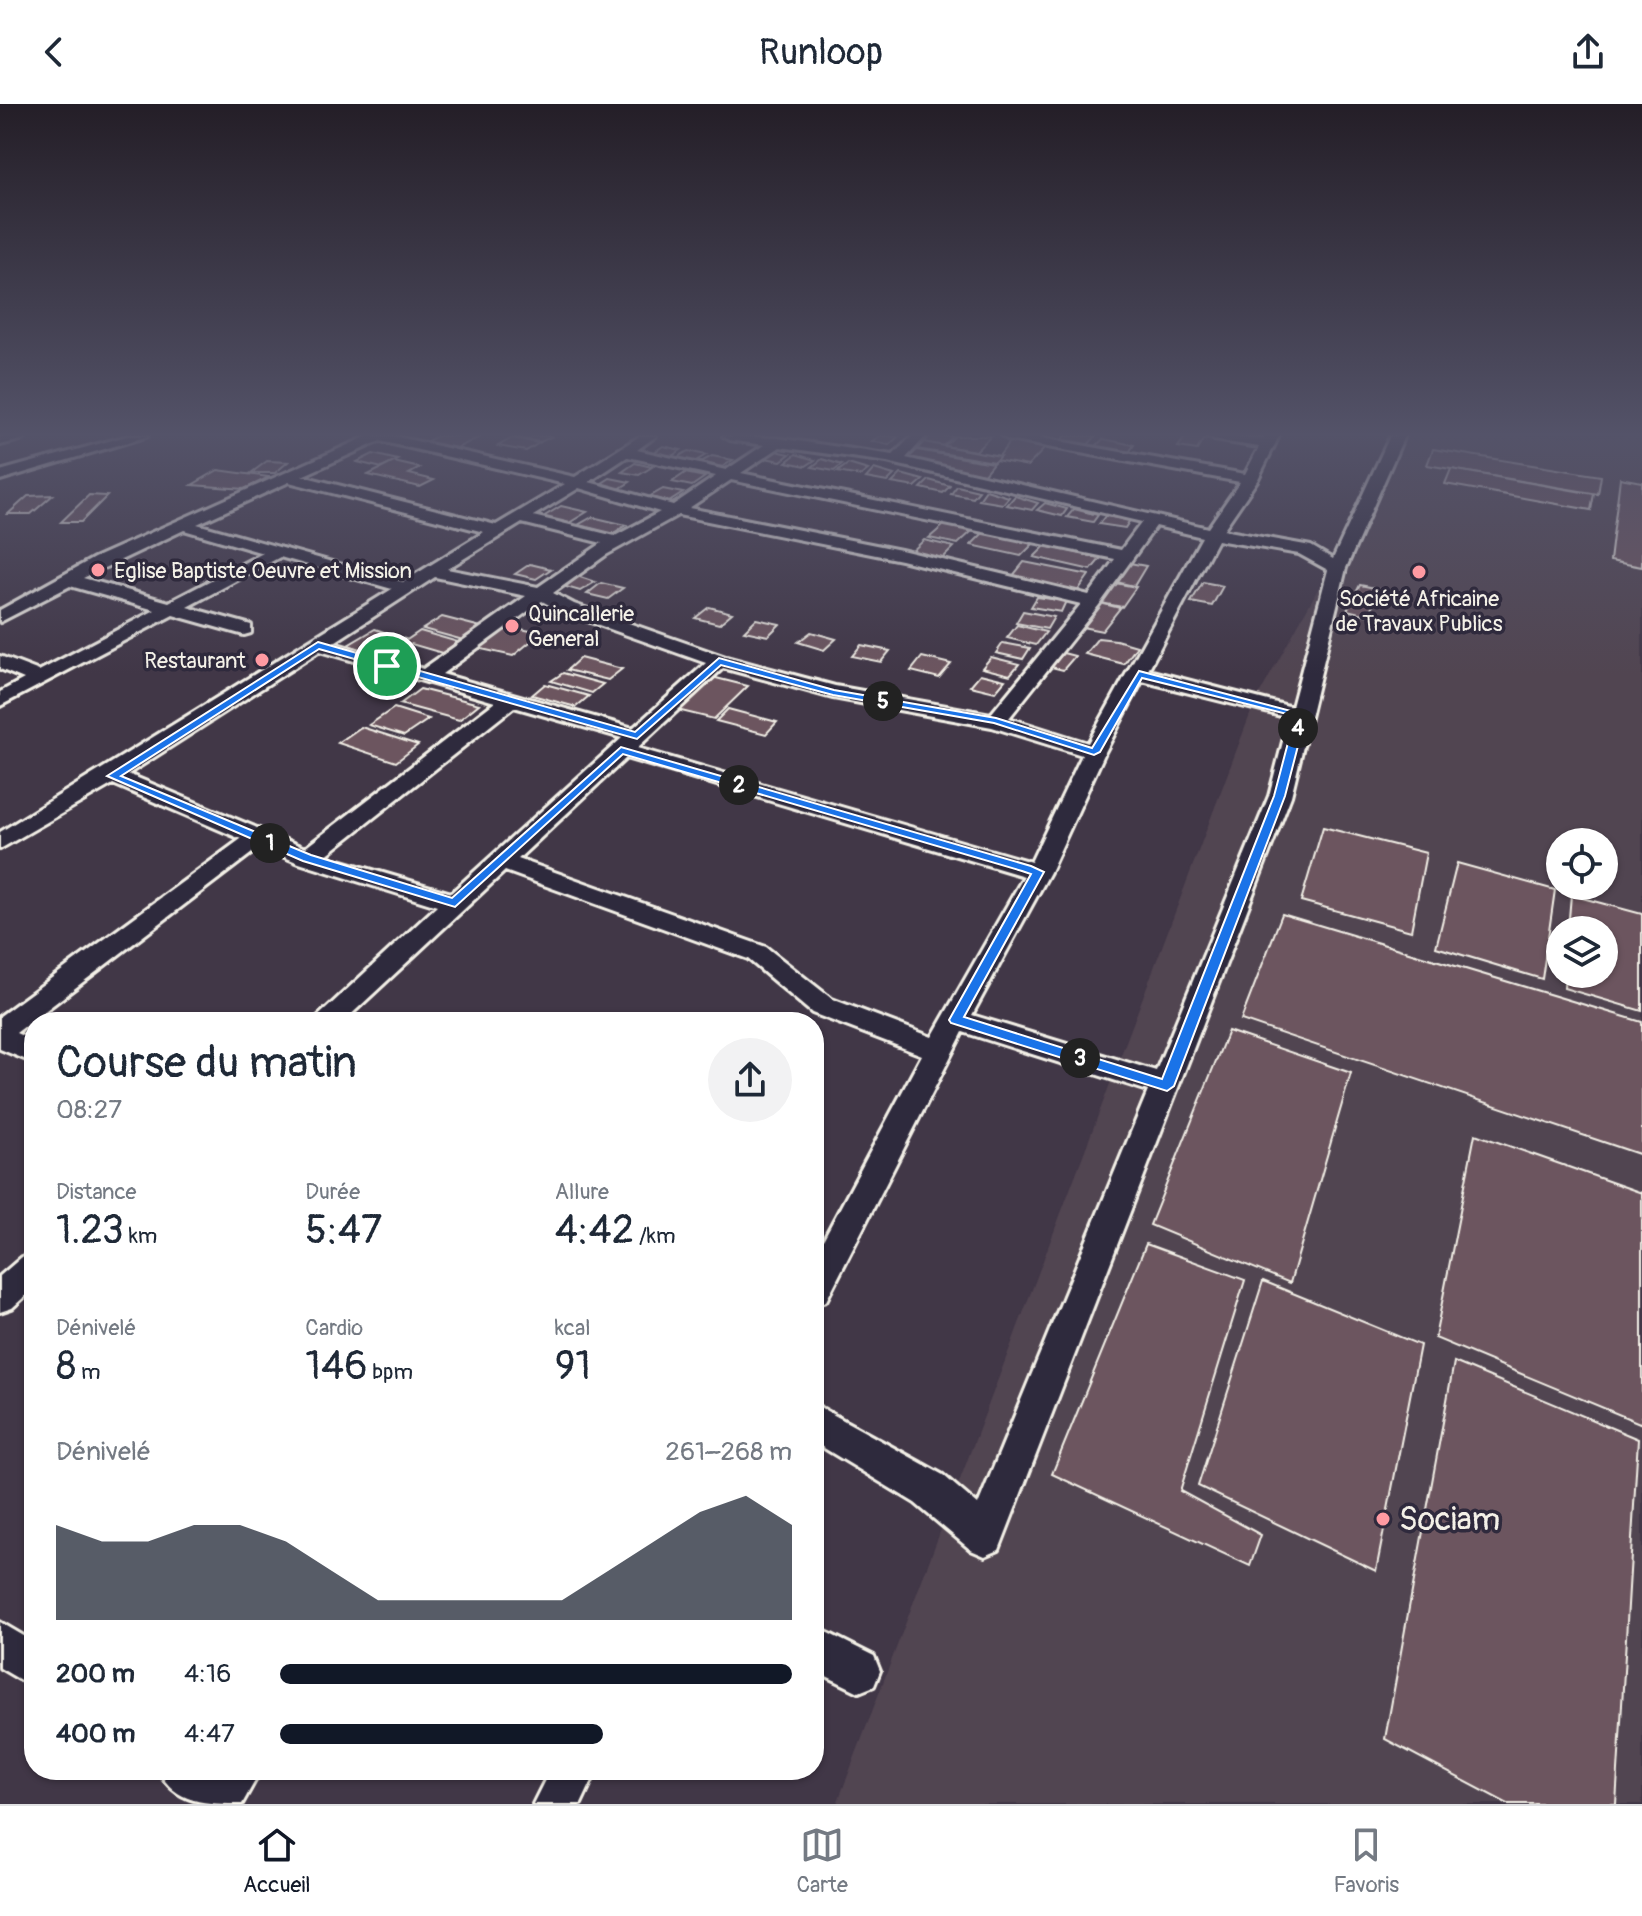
<!DOCTYPE html>
<html lang="fr">
<meta charset="utf-8">
<style>
body{margin:0;font-family:Pangolin,sans-serif;background:#f2f2f3;color:#1f2937;height:100vh;display:flex;flex-direction:column;font-size:30px;white-space:nowrap}
*{box-sizing:border-box;margin:0}
p{font-size:26px;color:#747a83}
.icon{flex:none;width:44px;height:44px;fill:none;stroke:currentColor;stroke-width:2;stroke-linecap:round;stroke-linejoin:round}
.map{position:relative;flex:1;overflow:hidden}
.details{position:absolute;left:24px;top:908px;width:800px;height:768px;display:flex;flex-direction:column;background:#fff;border-radius:32px;box-shadow:0 2px 6px #0004}
.details>*{flex:none}
.buttons{position:absolute;left:1546px;top:724px;display:grid;gap:16px}
.buttons a{display:grid;place-items:center;width:72px;height:72px;border-radius:50%;background:#fff;box-shadow:0 2px 6px #0004;font-size:40px}
.pin{position:absolute;display:grid;place-items:center;width:68px;height:68px;color:#fff;margin:-34px;border:4px solid #fff;border-radius:50%;box-shadow:0 2px 8px #0007}
.km{position:absolute;width:40px;height:40px;margin:-20px;border-radius:50%;background:#222;color:#fff;font-size:22px;line-height:40px;text-align:center}
.round{display:grid;place-items:center;flex:none;width:84px;height:84px;border-radius:42px;background:#f2f2f3}
.summary{display:flex;align-items:center;justify-content:space-between;height:136px;padding:0 32px}
h1{font-size:44px;font-weight:600;line-height:60px}
.stats{display:grid;grid-template-columns:repeat(3,1fr);gap:12px;height:136px;padding:8px 32px}
.stats div{display:grid;align-content:center}
.stats b{font-size:40px;font-weight:600}
.stats small{font-size:22px;font-weight:400}
.stats p{font-size:22px}
.chart{height:224px;padding:16px 32px}
.chart p{display:flex;justify-content:space-between}
.chart svg{width:100%;height:144px;margin-top:8px;fill:#111827;opacity:.7}
ul{padding:0 32px;list-style:none;font-size:26px}
li{display:grid;grid-template-columns:128px 96px 1fr;align-items:center;height:60px}
li i{height:20px;border-radius:10px;background:#111827}
header{display:flex;justify-content:space-between;align-items:center;height:104px;padding:0 32px;background:#fff;font-size:36px;font-weight:600}
.tabs{display:flex;justify-content:space-around;align-items:center;height:112px;border-top:2px solid #e0e1e3;background:#fff;font-size:22px;color:#747a83}
.tabs a{display:grid;justify-items:center;gap:4px}
.tabs .selected{color:#111827}
.map>svg:first-child{display:block}
</style>
<header><svg class="icon" aria-label="back" viewBox="0 0 24 24"><path d="M15 5l-7 7 7 7"/></svg>Runloop<svg class="icon" aria-label="share" viewBox="0 0 24 24"><path d="M12 15V3M7 8l5-5 5 5M5 13v7h14v-7"/></svg></header>
<div class="map">
<svg width="1642" height="1700" viewBox="0 0 1642 1700">
<rect width="100%" height="100%" fill="#413747"/>
<filter id="ink" filterUnits="userSpaceOnUse"><feTurbulence type="fractalNoise" baseFrequency=".0125" numOctaves="2"/><feDisplacementMap in="SourceGraphic" scale="16" xChannelSelector="R" yChannelSelector="G"/><feConvolveMatrix kernelMatrix="1 2 1 2 8 2 1 2 1" color-interpolation-filters="sRGB"/></filter>
<g filter="url(#ink)">
<path fill="#514451" fill-rule="evenodd" d="M1403 332H1642V1700H837L1254 600ZM1560 738H1604V782H1560ZM1560 826H1604V870H1560Z"/>
<g fill="#6c545e" stroke="#f4f1e8" stroke-width="2">
<path d="M437 332H482L457 344 425 338Z"/>
<path d="M516 332H553L540 338 514 333Z"/>
<path d="M880 332H888L898 333 889 341 872 337Z"/>
<path d="M931 332H953L943 342 924 338Z"/>
<path d="M955 332H991L976 347 944 342Z"/>
<path d="M1064 332H1096L1087 342 1061 338Z"/>
<path d="M1186 332H1201L1216 334 1203 336 1197 346 1178 343Z"/>
<path d="M512 334 539 339 526 347 498 342Z"/>
<path d="M1103 335 1134 341 1128 350 1094 344Z"/>
<path d="M1011 336 1047 342 1028 362 996 356Z"/>
<path d="M924 338 944 342 1000 352 994 358 917 345Z"/>
<path d="M663 342 681 346 672 352 653 349Z"/>
<path d="M1433 345 1601 372 1598 390 1427 361Z"/>
<path d="M771 346 790 350 781 357 759 353Z"/>
<path d="M917 346 993 359 984 370 905 357Z"/>
<path d="M688 347 706 351 694 358 676 354Z"/>
<path d="M373 350 398 356 382 364 357 358Z"/>
<path d="M796 350 815 356 806 362 786 358Z"/>
<path d="M712 352 733 356 722 363 701 358Z"/>
<path d="M822 355 842 361 834 367 812 363Z"/>
<path d="M267 357 288 358 275 369H251Z"/>
<path d="M394 358 420 364 409 370 434 376 420 383 368 371Z"/>
<path d="M635 359 652 363 639 371 622 368Z"/>
<path d="M848 360 868 366 860 372 837 368Z"/>
<path d="M874 365 894 371 887 378 866 374Z"/>
<path d="M1451 365 1594 390 1591 406 1445 380Z"/>
<path d="M218 366 269 373 245 385 192 381Z"/>
<path d="M685 369 705 373 692 382 672 378Z"/>
<path d="M901 370 923 376 915 383 892 379Z"/>
<path d="M610 374 630 378 619 385 599 381Z"/>
<path d="M1620 374 1642 378V463L1610 457Z"/>
<path d="M929 376 950 382 943 389 921 384Z"/>
<path d="M957 382 979 387 973 394 951 390Z"/>
<path d="M663 385 683 389 669 398 649 393Z"/>
<path d="M986 386 1009 393 1003 400 979 396Z"/>
<path d="M53 391 31 410H8L28 392Z"/>
<path d="M89 391 107 392 81 418H61Z"/>
<path d="M1015 392 1038 399 1032 406 1007 401Z"/>
<path d="M1045 399 1067 405 1062 412 1037 406Z"/>
<path d="M561 402 587 408 564 422 538 416Z"/>
<path d="M1074 405 1098 411 1093 418 1067 413Z"/>
<path d="M1105 412 1130 416 1125 424 1099 420Z"/>
<path d="M592 413 626 421 612 430 578 421Z"/>
<path d="M944 421 972 427 958 440 929 434Z"/>
<path d="M984 428 1034 439 1021 452 971 441Z"/>
<path d="M924 436 954 443 938 459 907 452Z"/>
<path d="M1045 442 1101 454 1091 466 1034 453Z"/>
<path d="M1024 458 1089 471 1077 488 1011 474Z"/>
<path d="M1124 458 1146 462 1134 482 1112 477Z"/>
<path d="M530 460 551 465 536 475 515 470Z"/>
<path d="M574 471 595 478 580 487 559 481Z"/>
<path d="M1203 478 1223 482 1212 502 1191 498Z"/>
<path d="M601 479 623 484 608 495 587 490Z"/>
<path d="M1115 479 1136 483 1122 503 1101 499Z"/>
<path d="M1360 481 1380 485 1368 511 1347 506Z"/>
<path d="M1037 493 1066 497 1061 508 1031 503Z"/>
<path d="M1100 499 1120 504 1102 527 1082 523Z"/>
<path d="M709 503 732 509 719 520 695 514Z"/>
<path d="M1023 507 1054 513 1047 525 1016 519Z"/>
<path d="M442 513 481 523 463 536 423 525Z"/>
<path d="M756 515 780 520 768 532 744 527Z"/>
<path d="M1017 521 1046 528 1036 541 1007 534Z"/>
<path d="M505 522 541 529 513 552 477 544Z"/>
<path d="M375 525 405 535 377 551 348 541Z"/>
<path d="M420 527 458 538 442 549 404 538Z"/>
<path d="M811 528 836 535 824 546 798 538Z"/>
<path d="M1098 534 1116 536 1137 542 1124 560 1085 550Z"/>
<path d="M1003 539 1030 544 1023 555 996 549Z"/>
<path d="M861 541 890 547 881 558 852 552Z"/>
<path d="M1063 549 1075 552 1063 566 1051 563Z"/>
<path d="M922 553 951 560 939 574 911 567Z"/>
<path d="M991 553 1019 560 1010 571 982 564Z"/>
<path d="M580 554 622 565 608 576 567 566Z"/>
<path d="M563 569 603 580 592 589 551 577Z"/>
<path d="M980 570 1005 576 995 588 970 582Z"/>
<path d="M712 573 748 582 714 615 677 606Z"/>
<path d="M545 580 589 592 576 603 532 591Z"/>
<path d="M420 585 479 600 459 616 400 600Z"/>
<path d="M394 604 429 615 404 632 369 621Z"/>
<path d="M728 605 777 618 766 630 716 617Z"/>
<path d="M361 623 418 641 396 658 338 639Z"/>
<path d="M1323 723 1426 749 1411 827 1301 797Z"/>
<path d="M1457 759 1555 786 1542 875 1436 843Z"/>
<path d="M1571 791 1642 810V907L1564 884 1565 870H1604V826H1568Z"/>
<path d="M1282 810 1642 918V1051L1241 916Z"/>
<path d="M1228 927 1351 969 1290 1179 1150 1121Z"/>
<path d="M1475 1030 1642 1089V1320L1435 1234Z"/>
<path d="M1146 1140 1245 1176 1180 1387 1261 1431 1250 1462 1052 1370Z"/>
<path d="M1263 1177 1420 1241 1376 1467 1198 1382Z"/>
<path d="M1454 1258 1638 1335 1616 1700H1508L1385 1635Z"/>
</g>
<g fill="none" stroke-linecap="round" stroke-linejoin="round">
<g stroke="#f4f1e8" stroke-width="6">
<g id="minor">
<path d="M26 332 24 335 0 341V333Z"/>
<path d="M127 332H148L0 376V367Z"/>
<path d="M368 332H394L575 373 640 332H656L637 346 726 366 764 341 730 336 723 332 778 334 893 351 912 332H926L906 354 1208 424 1240 378 1009 336 1002 332H1030L1245 370 1259 343 1214 336 1207 332 1263 335 1265 332H1279L1258 375 1223 426 1311 442 1333 455 1390 332H1404L1346 464 1291 692 999 1446 985 1452 971 1446 915 1399 814 1338V1300L943 1371 978 1401 1148 987 963 928 826 1197 814 1201V1153L922 951 812 909 748 855 505 767 343 918H312L437 802 299 759 260 743 16 929 34 937V959L0 945V912L241 735 113 680 0 745V728L392 485 280 453 187 503 251 521V529L244 531 173 511 0 602V588L24 575 0 565V552L39 567 155 506 70 482 0 518V506L94 454ZM380 337 565 380 496 421 302 372ZM780 343 887 358 1142 418 1121 446 741 369ZM627 353H628L716 372 673 401 589 378ZM731 376 1115 455 1089 491 901 446 689 404ZM289 378 484 428 403 478 197 420ZM579 384 660 408 615 432 533 412ZM678 411 901 456 1081 500 991 610 835 582 726 553 574 500 553 489 606 451ZM522 419 602 439 538 483 447 465ZM1156 422 1202 433 1088 639 1009 614 1099 501ZM184 426 263 449 169 498 83 474ZM1217 436 1299 450 1328 466 1292 603 1148 566ZM435 473 526 492 423 565 333 539ZM542 497 562 508 706 559 633 624 442 570ZM320 547 495 598 305 744 128 670ZM723 564 833 594 992 623 1082 651 1031 758 637 644ZM1142 577 1289 614 1269 692 1156 967 972 911 1050 768 1105 648ZM514 603 622 634 451 789 325 752ZM626 654 1024 772 932 933 832 895 766 843 518 755Z"/>
<path d="M34 1149V1184L12 1204 0 1208V1172L22 1153Z"/>
<path d="M0 1518 34 1538V1584L0 1564Z"/>
<path d="M814 1522 874 1552 880 1567 874 1582 859 1588 814 1566Z"/>
<path d="M159 1666H261L242 1700C207 1700 174 1700 159 1666Z"/>
<path d="M550 1666H597L581 1700H533Z"/>
</g>
</g>
<use href="#minor" fill="#2f2a3d" fill-rule="evenodd"/>
</g>
</g>
<linearGradient id="sky" x2="0" y2="1"><stop stop-color="#241e27"/><stop offset="0.58" stop-color="#545369"/><stop offset="1" stop-color="#545369" stop-opacity="0"/></linearGradient>
<rect width="1642" height="570" fill="url(#sky)"/>
<path fill="#1a73e8" stroke="#fff" stroke-width="2" fill-rule="evenodd" d="M318 538 635 628 719 554 834 586 996 614 1092 644 1139 567 1306 611 1285 692 1174 982 1167 987 951 919 949 916 1031 770 1022 767 623 650 455 803 303 757 107 672ZM319 545 637 635 721 561 833 591 994 619 1094 651 1100 648 1142 574 1295 612 1274 692 1162 975 964 913 1044 768 1031 762 621 643 452 794 311 751 121 672Z"/>
<g fill="#ff9aa2" stroke="#2f2a3d" stroke-width="3">
<circle cx="98" cy="466" r="8"/>
<circle cx="1419" cy="468" r="8"/>
<circle cx="512" cy="522" r="8"/>
<circle cx="262" cy="556" r="8"/>
<circle cx="1383" cy="1415" r="8"/>
</g>
<g text-anchor="middle" stroke-width="7" stroke-linejoin="round" paint-order="stroke">
<g font-size="22" fill="#f4f1e8" stroke="#2f2a3d" text-anchor="start">
<text x="114" y="474">Eglise Baptiste Oeuvre et Mission</text>
<text x="1419" y="502" text-anchor="middle">Société Africaine<tspan x="1419" dy="25">de Travaux Publics</tspan></text>
<text x="528" y="517">Quincallerie<tspan x="528" dy="25">General</tspan></text>
<text x="246" y="564" text-anchor="end">Restaurant</text>
</g>
<g font-size="32" fill="#f4f1e8" stroke="#2f2a3d" text-anchor="start">
<text x="1399" y="1426">Sociam</text>
</g>
</g>
</svg>
<div class="buttons">
<a><svg class="icon" aria-label="locate" viewBox="0 0 24 24"><circle cx="12" cy="12" r="6"/><path d="M12 2v4M12 18v4M2 12h4M18 12h4"/></svg></a>
<a><svg class="icon" aria-label="layers" viewBox="0 0 24 24"><path d="M12 4l9 5-9 5-9-5zM3 14l9 5 9-5"/></svg></a>
</div>
<div class="pin" style="left:387px;top:562px;background:#1e9e55"><svg class="icon" aria-label="arrive" viewBox="0 0 24 24"><path d="M6 21V4h12l-3 4 3 4H6"/></svg></div>
<b class="km" style="left:270px;top:739px">1</b>
<b class="km" style="left:739px;top:681px">2</b>
<b class="km" style="left:1080px;top:954px">3</b>
<b class="km" style="left:1298px;top:624px">4</b>
<b class="km" style="left:883px;top:597px">5</b>
<section class="details">
<div class="summary"><div><h1>Course du matin</h1><p>08:27</p></div><a class="round"><svg class="icon" aria-label="share" viewBox="0 0 24 24"><path d="M12 15V3M7 8l5-5 5 5M5 13v7h14v-7"/></svg></a></div>
<div class="stats">
<div><p>Distance</p><b>1.23<small> km</small></b></div>
<div><p>Durée</p><b>5:47</b></div>
<div><p>Allure</p><b>4:42<small> /km</small></b></div>
</div>
<div class="stats">
<div><p>Dénivelé</p><b>8<small> m</small></b></div>
<div><p>Cardio</p><b>146<small> bpm</small></b></div>
<div><p>kcal</p><b>91</b></div>
</div>
<div class="chart"><p><span>Dénivelé</span>261–268 m</p>
<svg viewBox="0 0 160 44" preserveAspectRatio="none"><path d="M0 44V15L10 20L20 20L30 15L40 15L50 20L60 29L70 38L80 38L90 38L100 38L110 38L120 29L130 20L140 11L150 6L160 15V44z"/></svg>
</div>
<ul>
<li><b>200 m</b>4:16<i style="width:100%"></i></li>
<li><b>400 m</b>4:47<i style="width:63%"></i></li>
</ul>
</section>
</div>
<nav class="tabs">
<a class="selected"><svg class="icon" aria-label="home" viewBox="0 0 24 24"><path d="M3 11l9-7 9 7M6 9v11h12V9"/></svg>Accueil</a>
<a><svg class="icon" aria-label="map" viewBox="0 0 24 24"><path d="M3 6l6-2 6 2 6-2v14l-6 2-6-2-6 2zM9 4v14M15 6v14"/></svg>Carte</a>
<a><svg class="icon" aria-label="saved" viewBox="0 0 24 24"><path d="M7 4h10v16l-5-4-5 4z"/></svg>Favoris</a>
</nav>
